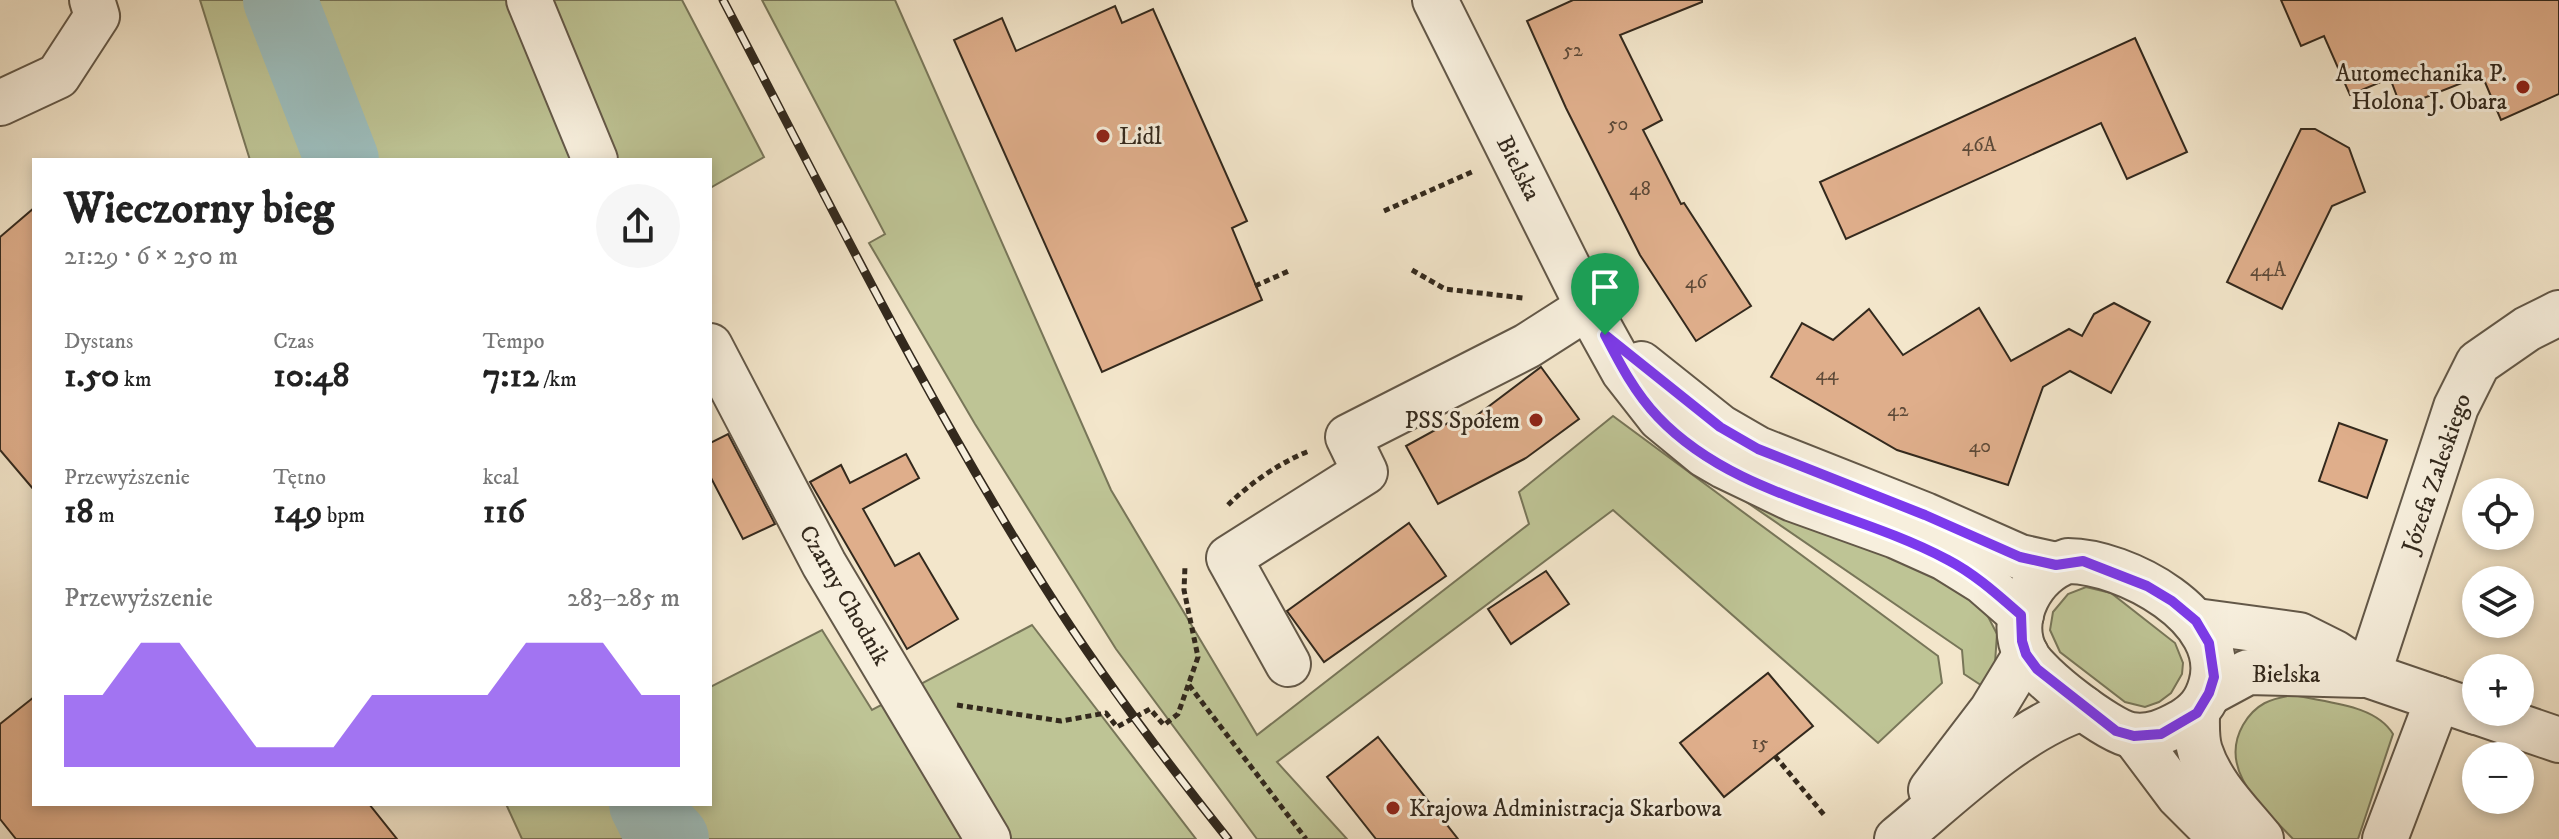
<!DOCTYPE html>
<html lang="pl">
<meta charset="utf-8">
<style>
body{margin:0;font-family:"IM FELL DW Pica",serif;background:#f6f6f6;color:#222;height:100vh;display:flex;flex-direction:column;font-size:30px;white-space:nowrap}
*{box-sizing:border-box;margin:0}
p{font-size:26px;color:#767676}
.icon{flex:none;width:44px;height:44px;fill:none;stroke:currentColor;stroke-width:2;stroke-linecap:round;stroke-linejoin:round}
.map{position:relative;flex:1;overflow:hidden}
.drawer{position:absolute;left:32px;top:158px;width:680px;height:648px;display:flex;flex-direction:column;background:#fff;border-radius:0px;box-shadow:0 4px 12px #0003}
.drawer>*{flex:none}
.fabs{position:absolute;left:2462px;top:478px;display:grid;gap:16px}
.fabs a{display:grid;place-items:center;width:72px;height:72px;border-radius:50%;background:#fff;box-shadow:0 4px 12px #0003;font-size:40px}
.pin{position:absolute;display:grid;place-items:center;width:68px;height:68px;color:#fff;margin:-82px -34px;border-radius:50% 50% 50% 0;rotate:-45deg;box-shadow:0 0 8px #0007}
.pin .icon{rotate:45deg}
.round{display:grid;place-items:center;flex:none;width:84px;height:84px;border-radius:42px;background:#f6f6f6}
.head{display:flex;align-items:center;justify-content:space-between;height:136px;padding:0 32px}
h1{font-size:44px;font-weight:700;line-height:60px}
.figures{display:grid;grid-template-columns:repeat(3,1fr);gap:12px;height:136px;padding:8px 32px}
.figures div{display:grid;align-content:center}
.figures b{font-size:34px;font-weight:700}
.figures small{font-size:22px;font-weight:400}
.figures p{font-size:22px}
.chart{height:224px;padding:16px 32px}
.chart p{display:flex;justify-content:space-between}
.chart svg{width:100%;height:144px;margin-top:8px;fill:#7c3aed;opacity:.7}
.map>svg:first-child{display:block}
</style>
<div class="map">
<svg width="2559" height="839" viewBox="0 0 2559 839">
<rect width="100%" height="100%" fill="#f3e6cb"/>
<filter id="stains"><feTurbulence type="fractalNoise" baseFrequency=".0025" numOctaves="4"/><feColorMatrix values="0 0 0 0 .2 0 0 0 0 .09 0 0 0 0 .02 0 0 0 .5 -.17"/></filter>
<radialGradient id="worn" r=".72"><stop offset=".6" stop-color="#630" stop-opacity="0"/><stop offset="1" stop-color="#630" stop-opacity=".3"/></radialGradient>
<g fill="#bec495" stroke="#787659" stroke-width="2">
<path d="M200 0H682L764 157 710 188V160H250Z"/>
<path d="M762 0H895L1111 490 1257 735 1529 524 1519 492 1613 416 1938 656 1942 683 1878 743 1613 510 1277 762 1347 839H1257L1116 649 975 424 869 243 885 234Z"/>
<path d="M1710 477 1902 551 1980 601 1997 634 1995 663 1990 691 1964 674 1962 650Z"/>
<path d="M2086 587 2111 593 2175 643 2183 663 2182 674 2171 693 2159 702 2145 707 2125 702 2060 652 2050 630 2053 612 2068 594Z"/>
<path d="M1032 625 1196 839H522L506 804H710V687L822 630 872 710Z"/>
<path d="M2294 695C2326 703 2375 704 2393 734L2358 839H2293C2264 808 2217 771 2243 725 2255 704 2271 698 2294 695Z"/>
</g>
<g fill="none" stroke-linecap="round" stroke-linejoin="round">
<g stroke="#9dbebd" stroke-width="74">
<path d="M280 0 342 160"/>
<path d="M646 804 654 820 672 839"/>
</g>
</g>
<g fill="#dfae8b" stroke="#33291d" stroke-width="2">
<path d="M1573 0H1702V2L1620 35 1662 120 1643 130 1681 204 1684 203 1751 306 1696 341 1640 255 1566 108 1527 21Z"/>
<path d="M2281 0H2559V94L2501 120 2482 75 2401 107 2390 78 2350 95 2324 36 2301 46Z"/>
<path d="M1115 6 1122 23 1153 9 1247 221 1232 228 1262 300 1102 372 954 40 1002 18 1016 51Z"/>
<path d="M2135 38 2187 152 2127 179 2101 123 1846 239 1820 182Z"/>
<path d="M2301 129H2315L2349 148 2365 192 2332 206 2282 309 2227 282Z"/>
<path d="M34 208V490L0 450V237Z"/>
<path d="M2114 303 2150 322 2111 393 2070 371 2043 387 2008 485 1897 450 1771 377 1802 323 1833 340 1869 309 1903 355 1979 308 2011 361 2069 329 2082 336 2094 314Z"/>
<path d="M1541 367 1579 419 1526 458 1438 504 1406 446 1455 419 1460 428Z"/>
<path d="M2339 423 2387 440 2367 498 2319 481Z"/>
<path d="M728 434 775 524 743 539 710 476V443Z"/>
<path d="M906 454 919 478 863 509 895 566 919 553 958 619 907 649 810 482 841 465 850 483Z"/>
<path d="M1409 523 1446 576 1324 662 1287 611Z"/>
<path d="M1546 571 1569 604 1511 644 1488 609Z"/>
<path d="M1768 673 1813 726 1724 797 1680 743Z"/>
<path d="M34 697V804H369L397 839H16L0 819V724Z"/>
<path d="M1378 737 1458 839H1376L1327 777Z"/>
</g>
<g fill="none" stroke-linecap="round" stroke-linejoin="round">
<g stroke="#635848" stroke-width="48">
<g id="minor">
<path d="M529 0 595 160"/>
<path d="M1435 0 1588 307 1624 372 1660 418 1705 455 1724 466 1793 499 1896 536 1945 558 1982 581 2021 615"/>
<path d="M0 103 58 76 97 16 92 0"/>
<path d="M710 346 824 564 988 839"/>
<path d="M1641 364 1720 427 1758 449 1925 515 2020 557 2056 565"/>
<path d="M2068 561C2124 561 2231 617 2211 685 2206 703 2197 713 2182 722 2166 731 2150 738 2131 735 2108 731 2037 676 2026 655 2007 619 2032 572 2068 561Z"/>
<path d="M2196 621 2299 635 2335 653 2368 675 2476 712"/>
<path d="M1288 664 1229 558 1365 472 1348 437 1527 346 1588 307"/>
<path d="M2368 675 2456 407 2478 363 2527 329 2559 313"/>
<path d="M2209 693 2248 672 2362 675"/>
<path d="M2477 712 2559 740"/>
<path d="M2197 713C2197 725 2196 739 2200 751 2211 785 2239 812 2261 839"/>
<path d="M2134 736 2179 796 2222 839"/>
<path d="M1931 790 1992 710 2026 654"/>
<path d="M1897 839C1951 795 2017 729 2083 708"/>
<path d="M2385 839 2438 699"/>
</g>
</g>
<g stroke="#33291d" stroke-width="5" stroke-dasharray="6 4" stroke-linecap="butt">
<path d="M1384 211 1474 171"/>
<path d="M1412 270 1445 289 1523 298"/>
<path d="M1255 286 1291 270"/>
<path d="M1228 505C1250 483 1281 462 1309 451"/>
<path d="M1189 685 1306 839"/>
<path d="M957 705 1061 721 1106 713 1117 727 1150 709 1164 725 1178 714 1198 657 1184 590 1185 566"/>
<path d="M1775 756 1825 816"/>
</g>
<use href="#minor" stroke="#f7efdd" stroke-width="44"/>
<g stroke="#33291d" stroke-width="9">
<path id="rail" d="M723 0C827 198 926 400 1046 589 1101 676 1164 759 1228 839"/>
</g>
<use href="#rail" stroke="#f7efdd" stroke-width="6" stroke-dasharray="18" stroke-linecap="butt"/>
</g>
<g fill="none" stroke-linecap="round" stroke-linejoin="round">
<g stroke="#fff" stroke-width="16">
<path id="route" d="M1605 335 1720 427 1758 449 1925 515 2020 557 2056 565 2083 561 2147 586 2172 601 2196 621 2209 643 2214 677 2209 693 2197 713 2161 734 2134 736 2116 731 2037 669 2026 654 2022 641 2021 615C1998 595 1975 574 1948 560 1855 510 1734 497 1658 417 1635 393 1620 364 1605 335Z"/>
</g>
<use href="#route" stroke="#7c3aed" stroke-width="10"/>
</g>
<g fill="#8f2418" stroke="#f7efdd" stroke-width="3">
<circle cx="2523" cy="87" r="8"/>
<circle cx="1103" cy="136" r="8"/>
<circle cx="1536" cy="420" r="8"/>
<circle cx="1393" cy="808" r="8"/>
</g>
<g text-anchor="middle" stroke-width="6" stroke-linejoin="round" paint-order="stroke">
<g font-size="20" fill="#5e4a38">
<text x="1573" y="56">52</text>
<text x="1618" y="130">50</text>
<text x="1979" y="151">46A</text>
<text x="1640" y="195">48</text>
<text x="2268" y="276">44A</text>
<text x="1696" y="288">46</text>
<text x="1827" y="380">44</text>
<text x="1898" y="416">42</text>
<text x="1980" y="452">40</text>
<text x="1760" y="749">15</text>
</g>
<g font-size="24" fill="#33291d" stroke="#f7efdd" text-anchor="end">
<text x="2507" y="81">Automechanika P.<tspan x="2507" dy="28">Holona J. Obara</tspan></text>
<text x="1119" y="144" text-anchor="start">Lidl</text>
<text x="1520" y="428">PSS Społem</text>
<text x="1409" y="816" text-anchor="start">Krajowa Administracja Skarbowa</text>
</g>
<g font-size="24" fill="#33291d" stroke="#f7efdd">
<text transform="translate(1519 168) rotate(63)" y="8">Bielska</text>
<text transform="translate(2436 473) rotate(-71)" y="8">Józefa Zaleskiego</text>
<text transform="translate(845 595) rotate(60)" y="8">Czarny Chodnik</text>
<text x="2286" y="682">Bielska</text>
</g>
</g>
<rect width="100%" height="100%" filter="url(#stains)"/>
<rect width="100%" height="100%" fill="url(#worn)"/>
</svg>
<div class="fabs">
<a><svg class="icon" aria-label="locate" viewBox="0 0 24 24"><circle cx="12" cy="12" r="6"/><path d="M12 2v4M12 18v4M2 12h4M18 12h4"/></svg></a>
<a><svg class="icon" aria-label="layers" viewBox="0 0 24 24"><path d="M12 4l9 5-9 5-9-5zM3 14l9 5 9-5"/></svg></a>
<a>+</a>
<a>−</a>
</div>
<div class="pin" style="left:1605px;top:335px;background:#1e9e55"><svg class="icon" aria-label="arrive" viewBox="0 0 24 24"><path d="M6 21V4h12l-3 4 3 4H6"/></svg></div>
<section class="drawer">
<div class="head"><div><h1>Wieczorny bieg</h1><p>21:29 · 6 × 250 m</p></div><a class="round"><svg class="icon" aria-label="share" viewBox="0 0 24 24"><path d="M12 15V3M7 8l5-5 5 5M5 13v7h14v-7"/></svg></a></div>
<div class="figures">
<div><p>Dystans</p><b>1.50<small> km</small></b></div>
<div><p>Czas</p><b>10:48</b></div>
<div><p>Tempo</p><b>7:12<small> /km</small></b></div>
</div>
<div class="figures">
<div><p>Przewyższenie</p><b>18<small> m</small></b></div>
<div><p>Tętno</p><b>149<small> bpm</small></b></div>
<div><p>kcal</p><b>116</b></div>
</div>
<div class="chart"><p><span>Przewyższenie</span>283–285 m</p>
<svg viewBox="0 0 160 44" preserveAspectRatio="none"><path d="M0 44V22L10 22L20 6L30 6L40 22L50 38L60 38L70 38L80 22L90 22L100 22L110 22L120 6L130 6L140 6L150 22L160 22V44z"/></svg>
</div>
</section>
</div>
